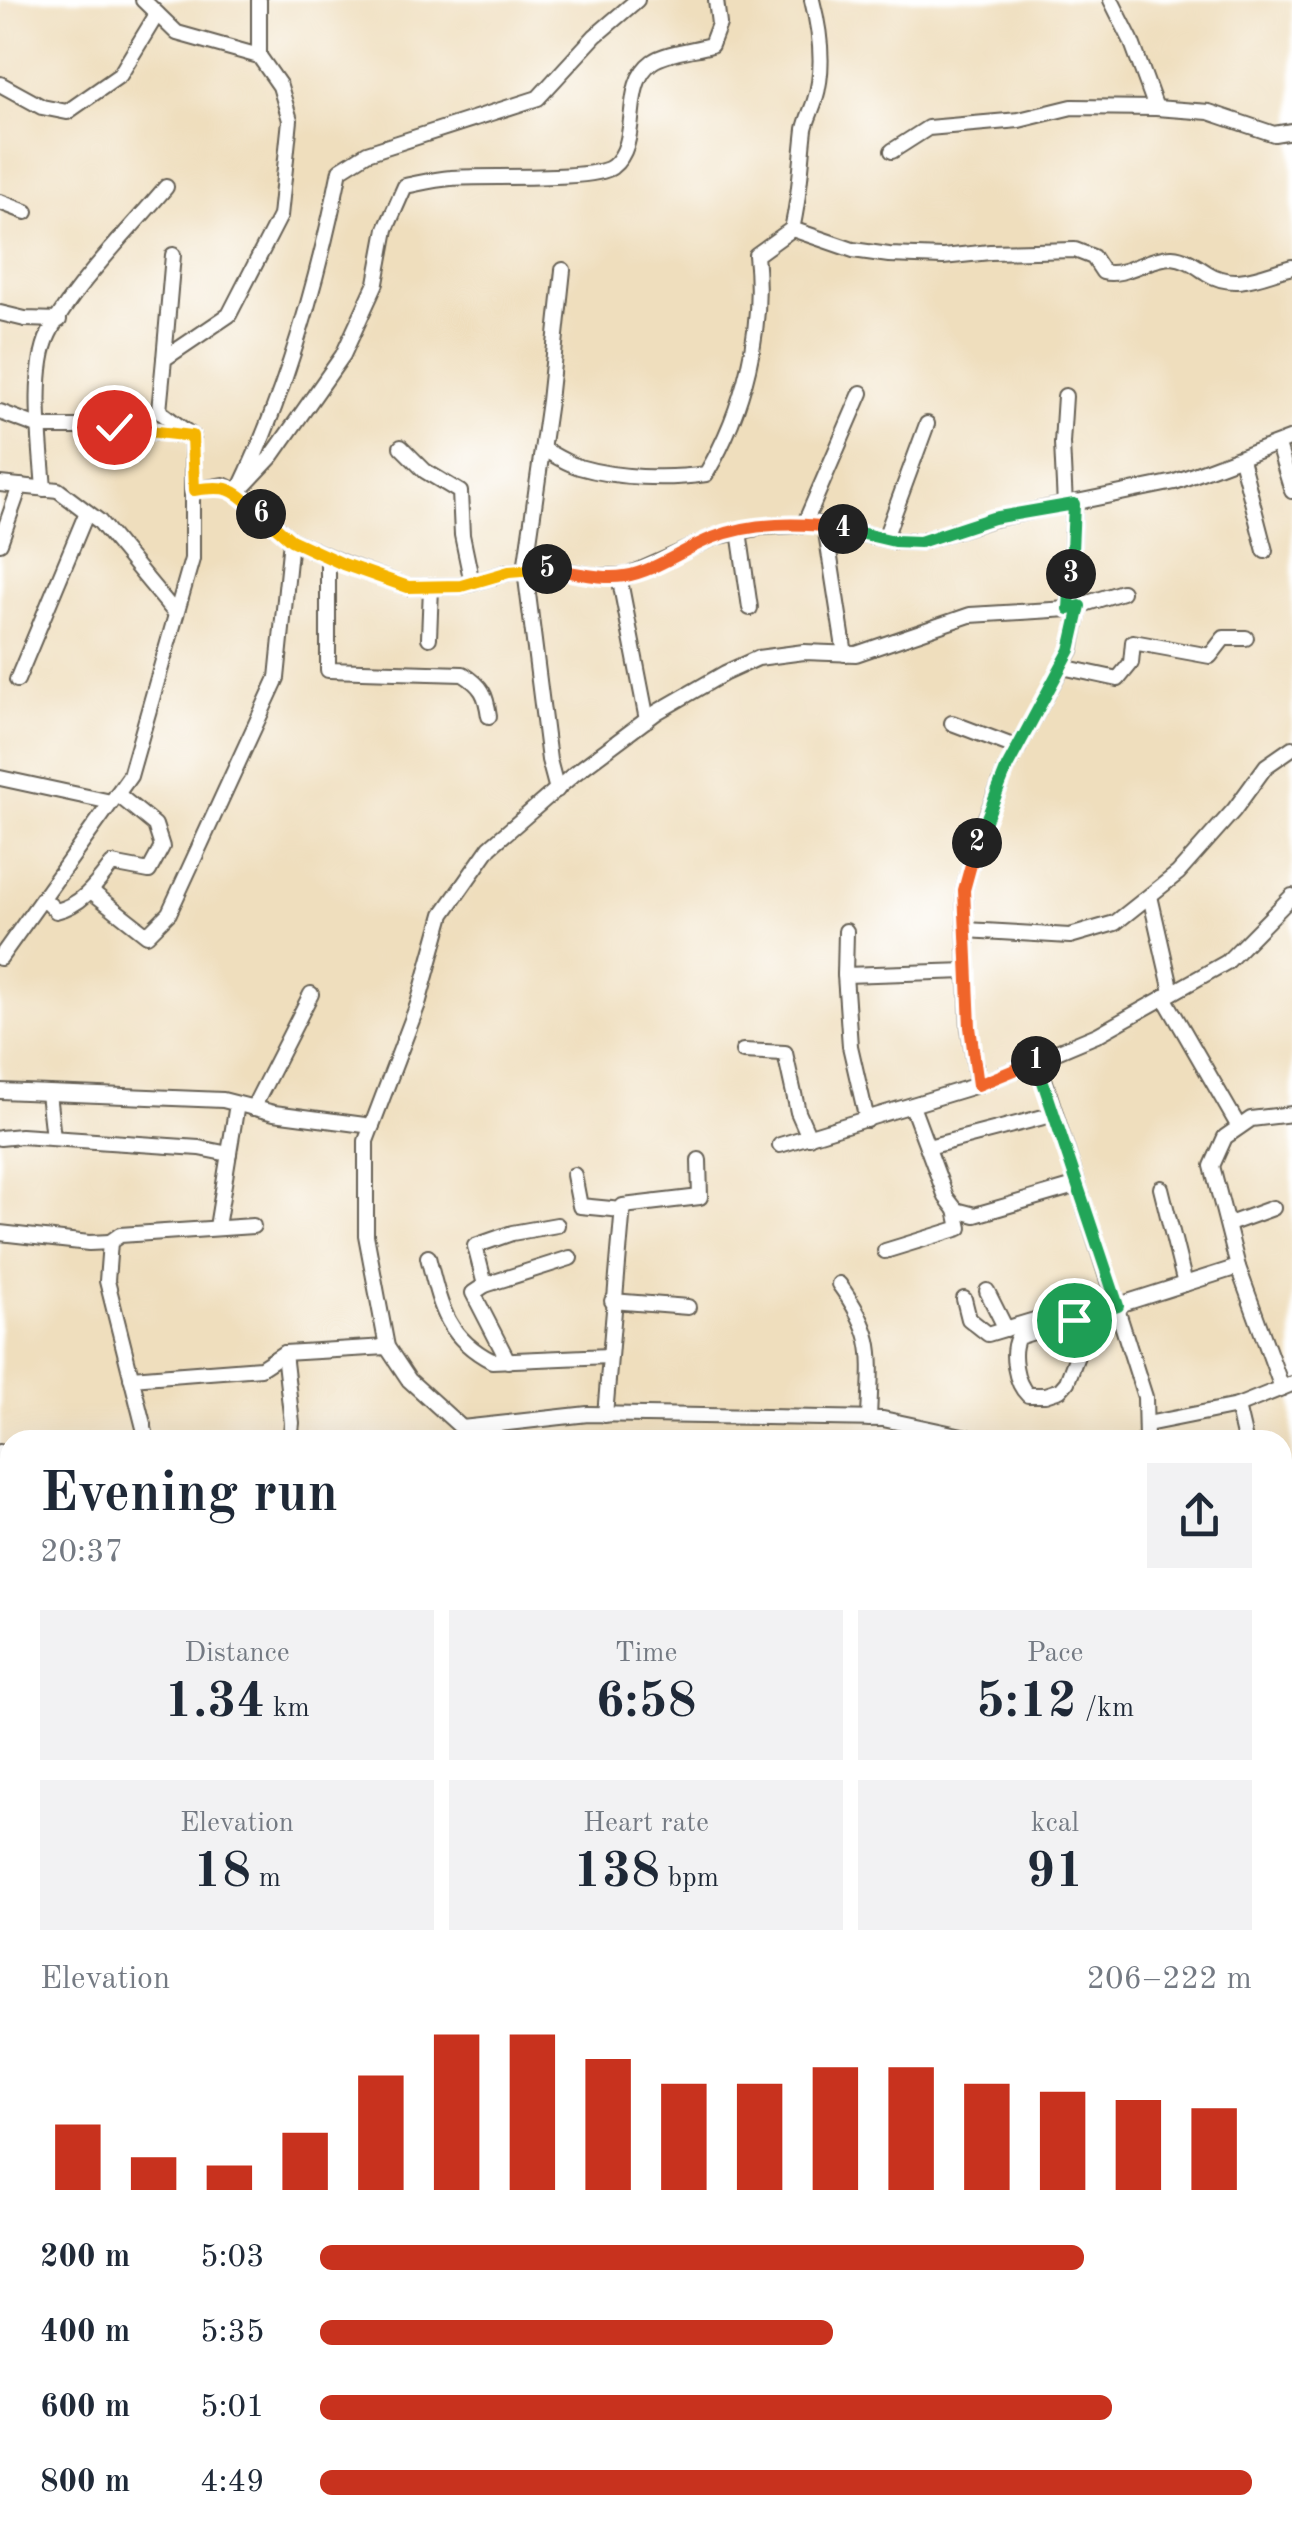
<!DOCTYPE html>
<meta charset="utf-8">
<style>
body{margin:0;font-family:"Old Standard TT",serif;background:#f2f2f3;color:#1f2937;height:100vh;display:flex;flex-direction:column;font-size:38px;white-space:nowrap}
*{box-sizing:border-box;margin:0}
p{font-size:32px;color:#747a83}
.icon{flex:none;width:55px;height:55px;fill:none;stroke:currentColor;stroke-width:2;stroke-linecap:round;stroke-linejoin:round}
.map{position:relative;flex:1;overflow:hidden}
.drawer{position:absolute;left:0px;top:1430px;width:1292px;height:1110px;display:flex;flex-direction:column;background:#fff;border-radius:30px 30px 0 0;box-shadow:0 10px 40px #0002}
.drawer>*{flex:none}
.pin{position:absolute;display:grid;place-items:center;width:85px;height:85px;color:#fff;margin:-42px;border:5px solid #fff;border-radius:50%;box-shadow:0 2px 10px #0007}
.km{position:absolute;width:50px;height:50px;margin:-25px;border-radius:50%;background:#222;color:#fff;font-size:28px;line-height:50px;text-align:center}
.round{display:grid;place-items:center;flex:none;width:105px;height:105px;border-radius:0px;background:#f2f2f3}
.headline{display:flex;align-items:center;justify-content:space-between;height:170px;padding:0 40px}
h1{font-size:55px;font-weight:600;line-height:75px}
.figures{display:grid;grid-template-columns:repeat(3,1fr);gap:15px;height:170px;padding:10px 40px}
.figures div{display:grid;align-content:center;border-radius:0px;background:#f2f2f3;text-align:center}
.figures b{font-size:50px;font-weight:600}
.figures small{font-size:28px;font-weight:400}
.figures p{font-size:28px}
.chart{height:280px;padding:20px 40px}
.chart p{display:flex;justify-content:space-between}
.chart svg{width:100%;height:180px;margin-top:10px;stroke:#c8321e;stroke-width:6}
ul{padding:0 40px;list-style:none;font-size:32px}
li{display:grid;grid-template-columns:160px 120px 1fr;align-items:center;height:75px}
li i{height:25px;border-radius:12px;background:#c8321e}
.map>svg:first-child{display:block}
</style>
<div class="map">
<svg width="1292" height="2540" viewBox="0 0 1292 2540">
<rect width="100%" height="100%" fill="#fff"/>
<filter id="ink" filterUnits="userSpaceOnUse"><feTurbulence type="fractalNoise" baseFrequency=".01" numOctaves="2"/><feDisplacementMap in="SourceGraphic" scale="20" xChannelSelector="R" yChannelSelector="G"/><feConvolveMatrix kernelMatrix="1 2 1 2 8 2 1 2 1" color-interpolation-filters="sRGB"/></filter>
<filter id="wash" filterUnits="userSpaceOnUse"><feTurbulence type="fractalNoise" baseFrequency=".0048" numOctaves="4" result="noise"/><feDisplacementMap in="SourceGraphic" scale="40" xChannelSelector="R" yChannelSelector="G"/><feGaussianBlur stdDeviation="2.25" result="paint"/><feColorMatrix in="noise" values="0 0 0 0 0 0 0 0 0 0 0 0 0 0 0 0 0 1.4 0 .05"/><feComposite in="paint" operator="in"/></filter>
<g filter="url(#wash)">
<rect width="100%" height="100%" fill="#efdebd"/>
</g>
<g filter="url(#ink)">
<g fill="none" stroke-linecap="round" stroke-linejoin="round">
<g stroke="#666054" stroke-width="18">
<g id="minor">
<path d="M259 0V56"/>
<path d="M637 0 595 36 538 98 367 153 340 170C318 280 287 391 238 492L272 456 343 355 376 283 386 229 405 186C420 183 436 179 451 178 482 175 593 181 612 167 643 143 620 85 652 62 666 52 694 50 711 45L719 24 716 0"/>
<path d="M1111 0 1131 40 1156 108 1209 112 1274 134 1292 131"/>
<path d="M0 84 42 107 67 112 120 75 157 14"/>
<path d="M892 151 928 128 1019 120 1072 107 1156 108"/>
<path d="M0 202 26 212"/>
<path d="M792 229 853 250 889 255 943 257 990 252 1075 250 1093 257 1103 272C1124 278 1148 257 1172 257 1186 258 1196 266 1207 273 1235 291 1264 274 1292 267"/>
<path d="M0 313 25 319 59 320"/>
<path d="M164 359 173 255"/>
<path d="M0 412 40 427H114L191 435"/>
<path d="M1278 445 1292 491"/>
<path d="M401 447 425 471 460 492 462 535 472 583"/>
<path d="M543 449C554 455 566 463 579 467 617 478 666 480 706 474 744 410 764 329 756 255L792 229C800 196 801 163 805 129 807 119 812 110 815 100 825 68 820 31 812 0"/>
<path d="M1241 459 1265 551"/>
<path d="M0 484 58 490 99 521 176 614"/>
<path d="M44 489C41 447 31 371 49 334 72 287 132 228 166 187"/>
<path d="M194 490 223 485 238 492 291 540 343 563 408 587 461 586 509 572 550 568 595 576H627L715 537 762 527 817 524 894 541 920 542 993 519 1175 482 1292 438"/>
<path d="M1065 506 1062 443 1065 396"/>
<path d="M804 525 861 393"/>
<path d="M825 526 845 654"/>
<path d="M739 531 750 608"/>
<path d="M885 538 927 424"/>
<path d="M0 543 20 486"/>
<path d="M328 557V670L463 674C482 686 486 694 489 716"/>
<path d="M619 576 647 720"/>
<path d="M1069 609 1074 504"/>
<path d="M429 638 431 587"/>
<path d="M1062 667 1118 679 1131 663 1133 642 1210 656 1224 638H1246"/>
<path d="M17 680 87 512"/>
<path d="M952 723 1018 748"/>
<path d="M0 778 111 802"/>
<path d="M557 790 549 760 525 570 549 401 563 270"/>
<path d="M91 891 147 935 169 913 277 678 291 540"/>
<path d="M1150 896 1172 992"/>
<path d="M43 898 56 911C82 905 96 885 112 864L149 871 162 847 155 825 117 794"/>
<path d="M966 930 1070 936 1115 923 1178 873 1234 810 1266 766 1292 748"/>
<path d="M846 931 845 975 967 971"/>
<path d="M0 958 130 776 192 559V436L159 411 164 359 229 315 280 216 290 120 280 86 259 56 177 33 143 0"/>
<path d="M845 975 850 1046 867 1120"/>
<path d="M1164 997 1239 1127"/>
<path d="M743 1051 785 1053 798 1112 809 1137"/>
<path d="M1038 1060 1145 1397 1146 1440"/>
<path d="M978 1085 969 1027 964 890 979 834 1007 767 1071 650 1080 605"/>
<path d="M0 1091 223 1100 274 1113 372 1126"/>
<path d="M48 1093 53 1138"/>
<path d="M912 1106 946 1197 956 1210 975 1215 1078 1185"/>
<path d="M253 1108 311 994"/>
<path d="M0 1138 21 1136 199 1148 229 1154"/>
<path d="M780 1145 978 1085 1097 1035 1227 962 1292 896"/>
<path d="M928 1147 1055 1114"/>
<path d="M574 1175 580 1206 622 1210"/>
<path d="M1161 1188 1185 1284"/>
<path d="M1229 1224 1273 1208"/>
<path d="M217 1227 237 1104"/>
<path d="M0 1233 89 1243 110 1242"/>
<path d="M885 1251 960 1228 956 1210"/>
<path d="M428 1257C440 1304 445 1337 492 1361L609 1356"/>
<path d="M839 1284C878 1338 871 1355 869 1419"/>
<path d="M485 1285 475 1246 512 1233 557 1225"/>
<path d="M987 1291 1006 1329"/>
<path d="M964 1299 969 1319 988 1334 1115 1296"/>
<path d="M612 1301 688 1307"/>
<path d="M1074 1320 1081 1345 1067 1382 1060 1390 1045 1395H1028C1015 1383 1010 1352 1018 1337L1238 1267"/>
<path d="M284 1353 292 1423 290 1440"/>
<path d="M508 1361 473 1293 485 1285 570 1258"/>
<path d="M131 1378 261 1368 284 1353 387 1347"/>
<path d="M1282 1388 1238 1267 1212 1166 1225 1137 1251 1119 1292 1114"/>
<path d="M1237 1406 1245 1440"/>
<path d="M605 1415 623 1206 700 1197 699 1160"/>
<path d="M1147 1424 1237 1406 1292 1384"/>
<path d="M462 1428 588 1414 883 1419 981 1440"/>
<path d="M147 1440 107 1281 110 1242 120 1235 253 1226"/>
<path d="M467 1440 462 1428 409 1380 387 1347 366 1235V1141L418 1004 443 914 490 847 574 774 657 712 725 673 758 658 804 652 856 654 970 615 1069 609 1122 592"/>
<path d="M0 1452 8 1507"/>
<path d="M1282 1771 1292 1736"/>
<path d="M0 2210 10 2217"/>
<path d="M0 2275 10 2272"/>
<path d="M239 2530 243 2540"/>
<path d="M579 2530 582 2540"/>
<path d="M855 2530V2540"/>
<path d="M963 2530 1028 2539"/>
<path d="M40 2540 44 2530"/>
<path d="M388 2540 390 2530"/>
<path d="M503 2540 504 2530"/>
<path d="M923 2540 924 2530"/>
</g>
</g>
<g stroke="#666054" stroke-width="21">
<g id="major">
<path d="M0 1509 10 1507"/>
<path d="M1282 1770 1292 1771"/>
</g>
</g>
<use href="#minor" stroke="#fff" stroke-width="14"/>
<use href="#major" stroke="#f9bc89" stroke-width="18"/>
<g stroke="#1c1c1c" stroke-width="6">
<g id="rail">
<path d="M0 1772 10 1770"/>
<path d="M0 1857H10"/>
<path d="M0 1882 10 1883"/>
<path d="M1282 1997 1292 1998"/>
<path d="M1282 2015 1292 2016"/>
<path d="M0 2189 10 2198"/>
<path d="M1282 2431 1292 2432"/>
<path d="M1282 2504 1292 2506"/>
<path d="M1207 2530 1292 2537"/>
<path d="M1084 2539 1093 2540"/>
</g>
</g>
<use href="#rail" stroke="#fff" stroke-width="2.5" stroke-dasharray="8" stroke-linecap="butt"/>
</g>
</g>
<g fill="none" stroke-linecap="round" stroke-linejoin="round" filter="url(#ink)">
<g stroke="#fff" stroke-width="20">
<path id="split-1" d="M1036 1061 1118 1306 1074 1320"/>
</g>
<g stroke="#fff" stroke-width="20">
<path id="split-2" d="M977 843 964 890 970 1027 978 1085 1036 1061"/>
</g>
<g stroke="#fff" stroke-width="20">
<path id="split-3" d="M977 843 1007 767 1070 650 1080 606 1069 609 1071 574"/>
</g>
<g stroke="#fff" stroke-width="20">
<path id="split-4" d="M843 529 894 541 920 542 993 518 1074 504 1071 574"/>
</g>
<g stroke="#fff" stroke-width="20">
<path id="split-5" d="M547 569C573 571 599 580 625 576 655 571 684 549 712 538 751 522 802 522 843 529"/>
</g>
<g stroke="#fff" stroke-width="20">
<path id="split-6" d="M261 514 291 540 343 564 408 587 461 586 509 572 547 569"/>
</g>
<g stroke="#fff" stroke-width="20">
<path id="split-7" d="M114 427 192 436 194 490C232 484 233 490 261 514"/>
</g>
<use href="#split-1" stroke="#22a559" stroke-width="12"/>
<use href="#split-2" stroke="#f0652b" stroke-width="12"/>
<use href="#split-3" stroke="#22a559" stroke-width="12"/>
<use href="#split-4" stroke="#22a559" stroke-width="12"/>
<use href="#split-5" stroke="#f0652b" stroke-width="12"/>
<use href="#split-6" stroke="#f5b400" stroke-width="12"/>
<use href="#split-7" stroke="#f5b400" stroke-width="12"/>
</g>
</svg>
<div class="pin" style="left:1074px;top:1320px;background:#1e9e55"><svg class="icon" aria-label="arrive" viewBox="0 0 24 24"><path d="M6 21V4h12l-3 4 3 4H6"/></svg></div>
<div class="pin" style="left:114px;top:427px;background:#d93025"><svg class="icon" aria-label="check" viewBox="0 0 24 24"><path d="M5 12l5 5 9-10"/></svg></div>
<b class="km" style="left:1036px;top:1061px">1</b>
<b class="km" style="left:977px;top:843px">2</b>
<b class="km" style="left:1071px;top:574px">3</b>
<b class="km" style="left:843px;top:529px">4</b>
<b class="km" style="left:547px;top:569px">5</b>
<b class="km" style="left:261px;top:514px">6</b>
<section class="drawer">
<div class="headline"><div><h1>Evening run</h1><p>20:37</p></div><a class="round"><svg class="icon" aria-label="share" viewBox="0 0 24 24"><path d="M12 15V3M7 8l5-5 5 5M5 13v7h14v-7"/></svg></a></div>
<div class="figures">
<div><p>Distance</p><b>1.34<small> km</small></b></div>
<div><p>Time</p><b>6:58</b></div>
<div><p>Pace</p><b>5:12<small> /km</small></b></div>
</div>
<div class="figures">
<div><p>Elevation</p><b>18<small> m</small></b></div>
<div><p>Heart rate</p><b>138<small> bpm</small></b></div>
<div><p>kcal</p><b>91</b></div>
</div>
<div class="chart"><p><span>Elevation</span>206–222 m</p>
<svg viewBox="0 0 160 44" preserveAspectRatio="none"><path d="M5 44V28M15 44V36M25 44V38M35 44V30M45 44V16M55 44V6M65 44V6M75 44V12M85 44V18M95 44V18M105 44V14M115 44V14M125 44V18M135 44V20M145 44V22M155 44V24"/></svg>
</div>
<ul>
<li><b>200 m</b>5:03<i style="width:82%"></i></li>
<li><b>400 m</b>5:35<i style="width:55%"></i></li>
<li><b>600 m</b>5:01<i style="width:85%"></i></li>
<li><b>800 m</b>4:49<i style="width:100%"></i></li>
</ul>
</section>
</div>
